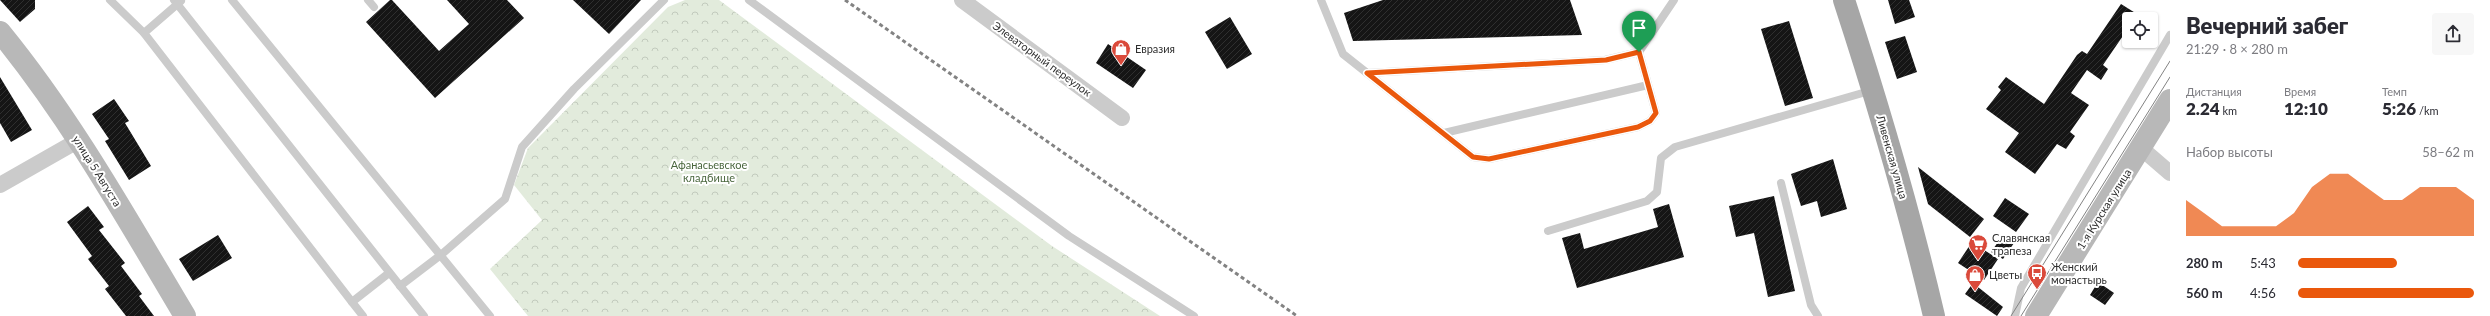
<!DOCTYPE html>
<html lang="ru">
<meta charset="utf-8">
<style>
body{margin:0;font-family:Lato,sans-serif;background:#f7f7f7;color:#2b2b33;height:100vh;display:flex;flex-direction:column;font-size:15px;white-space:nowrap}
*{box-sizing:border-box;margin:0}
p{font-size:13px;color:#7c7c81}
.icon{flex:none;width:22px;height:22px;fill:none;stroke:currentColor;stroke-width:2;stroke-linecap:round;stroke-linejoin:round}
.map{position:relative;flex:1;overflow:hidden}
.details{display:flex;flex-direction:column;background:#fff;width:320px}
.details>*{flex:none}
.controls{position:absolute;left:2122px;top:12px;display:grid;gap:8px}
.controls a{display:grid;place-items:center;width:36px;height:36px;border-radius:4px;background:#fff;box-shadow:0 1px 3px #0004;font-size:20px}
.pin{position:absolute;display:grid;place-items:center;width:34px;height:34px;color:#fff;margin:-41px -17px;border-radius:50% 50% 50% 0;rotate:-45deg;box-shadow:0 0 4px #0007}
.pin .icon{rotate:45deg}
.round{display:grid;place-items:center;flex:none;width:42px;height:42px;border-radius:4px;background:#f7f7f7}
.overview{display:flex;align-items:center;justify-content:space-between;height:68px;padding:0 16px}
h1{font-size:22px;font-weight:800;line-height:30px}
.figures{display:grid;grid-template-columns:repeat(3,1fr);gap:6px;height:68px;padding:4px 16px}
.figures div{display:grid;align-content:center}
.figures b{font-size:17px;font-weight:800}
.figures small{font-size:11px;font-weight:400}
.figures p{font-size:11px}
.chart{height:112px;padding:8px 16px}
.chart p{display:flex;justify-content:space-between}
.chart svg{width:100%;height:72px;margin-top:4px;fill:#ea580c;opacity:.7}
ul{padding:0 16px;list-style:none;font-size:13px}
li{display:grid;grid-template-columns:64px 48px 1fr;align-items:center;height:30px}
li i{height:10px;border-radius:5px;background:#ea580c}
main{display:flex;flex:1;min-height:0}
.map>svg:first-child{display:block}
</style>
<main>
<div class="map">
<svg width="2170" height="316" viewBox="0 0 2170 316">
<defs>
<pattern id="forest-crowns" width="20" height="18" patternUnits="userSpaceOnUse"><rect width="20" height="18" fill="#e2ebdc"/><path d="M2 6a3 3 0 1 1 6 0M12 15a3 3 0 1 1 6 0" fill="none" stroke="#c2cabd"/></pattern>
<pattern id="building-hatch" width="6" height="6" patternUnits="userSpaceOnUse"><rect width="6" height="6" fill="#151515"/><path d="M-1 1l2-2M0 6l6-6M5 7l2-2" fill="none" stroke="#2f2f2f"/></pattern>
</defs>
<rect width="100%" height="100%" fill="#fff"/>
<path fill="url(#forest-crowns)" d="M685 0H719L1052 246 1160 316H528L490 269 542 220 514 185 528 148 668 7Z"/>
<g fill="url(#building-hatch)">
<path d="M0 0H35V9L20 22Z"/>
<path d="M390 0H392L439 51 469 24 447 0H507L524 18 435 98 366 22Z"/>
<path d="M573 0H641L609 34Z"/>
<path d="M1383 0H1570L1582 35 1353 41 1344 13Z"/>
<path d="M1888 0H1909L1915 17 1895 24Z"/>
<path d="M2121 4 2145 19H2129V27L2103 65 2108 69 2101 80 2087 70 2071 93 2089 105 2070 132 2075 136 2066 149 2057 144 2035 174 2005 152 2019 133 1986 109 2001 90 1998 87 2006 77 2044 104 2077 55 2082 51 2087 54Z"/>
<path d="M1230 17 1252 54 1227 69 1205 32Z"/>
<path d="M1789 21 1813 98 1785 106 1761 29Z"/>
<path d="M1905 36 1917 72 1897 79 1885 42Z"/>
<path d="M1108 44 1146 70 1133 88 1096 63Z"/>
<path d="M0 77 32 130 11 142 0 123Z"/>
<path d="M114 99 129 121 125 123 151 166 129 180 105 141 109 139 92 114Z"/>
<path d="M1833 159 1847 209 1821 217 1817 201 1801 206 1791 174Z"/>
<path d="M1918 167 1984 219 1970 237 1928 204Z"/>
<path d="M1774 196 1795 291 1768 297 1754 233 1736 237 1729 206Z"/>
<path d="M2005 198 2029 214 2016 232 1993 216Z"/>
<path d="M1669 204 1684 257 1577 288 1562 238 1580 233 1584 249 1658 227 1653 209Z"/>
<path d="M88 206 104 227 99 230 125 263 121 266 142 294 139 296 154 316H126L105 289 109 286 88 259 92 256 67 222Z"/>
<path d="M218 235 232 258 193 281 179 259Z"/>
<path d="M2003 235 2014 243 2003 259 1991 252Z"/>
<path d="M1972 242 1998 259 1984 280 1958 263Z"/>
<path d="M2098 282 2114 293 2105 305 2090 295Z"/>
<path d="M1973 283 2003 307 1997 316 1965 294Z"/>
</g>
<g fill="none" stroke-linecap="round" stroke-linejoin="round">
<g stroke="#cbcbcb" stroke-width="8">
<path d="M110 0 144 33"/>
<path d="M174 0 424 316"/>
<path d="M232 0 490 316"/>
<path d="M368 0 374 7"/>
<path d="M749 0 1069 236 1194 316"/>
<path d="M1321 0 1343 54 1367 73 1605 60 1639 52 1674 0"/>
<path d="M181 1 144 33 352 302"/>
<path d="M1367 73 1473 157 1489 159 1638 127 1650 121 1656 113 1639 52"/>
<path d="M1444 133 1648 85"/>
<path d="M1781 183 1811 305 1818 316"/>
<path d="M1548 231 1647 201 1657 192 1661 158 1675 147 1873 90"/>
<path d="M400 286 442 254 505 199 522 147 574 89 664 0"/>
<path d="M363 316 352 302 389 273"/>
<path d="M2015 316 2021 288 2170 35"/>
</g>
<g stroke="#cbcbcb" stroke-width="16">
<path d="M962 0 1122 118"/>
<path d="M2141 148 2170 173"/>
<path d="M0 185 79 140"/>
</g>
<g stroke="#b8b8b8" stroke-width="22">
<path d="M0 32C72 120 127 219 185 316"/>
<path d="M2036 316 2170 100"/>
</g>
<path stroke="#a6a6a6" stroke-width="22" d="M1844 0C1878 104 1909 209 1934 316"/>
<g stroke="#838383" stroke-width="1">
<path d="M2011 316 2170 61"/>
<path d="M2021 316 2170 77"/>
</g>
<path stroke="#838383" stroke-width="3" stroke-dasharray="4 3" stroke-linecap="butt" d="M845 0 1297 316"/>
</g>
<g fill="none" stroke-linecap="round" stroke-linejoin="round">
<g stroke="#fff" stroke-width="8">
<path id="route" d="M1639 52 1656 113 1650 121 1638 127 1489 159 1473 157 1367 73 1606 60Z"/>
</g>
<use href="#route" stroke="#ea580c" stroke-width="5"/>
</g>
<defs>
<g id="shop-pin" transform="scale(1)"><path d="M0 17L-7.5 6A9.5 9.5 0 1 1 7.5 6Z" fill="#da4a3b" stroke="#fff"/><path d="M-5-2.5h2.3a2.7 3.5 0 0 1 5.4 0H5L5.5 6h-11ZM-1.5-2.5h3a1.5 2.3 0 0 0-3 0Z" fill="#fff"/></g>
<g id="supermarket-pin" transform="scale(1)"><path d="M0 17L-7.5 6A9.5 9.5 0 1 1 7.5 6Z" fill="#da4a3b" stroke="#fff"/><path d="M-6-5.5h2.5l.6 2H6L4.5 2H-2.5L-4.4-4H-6ZM-1.5 3.2a1.3 1.3 0 1 0 .1 0ZM3 3.2a1.3 1.3 0 1 0 .1 0Z" fill="#fff"/></g>
<g id="bus-pin" transform="scale(1)"><path d="M0 17L-7.5 6A9.5 9.5 0 1 1 7.5 6Z" fill="#da4a3b" stroke="#fff"/><path d="M-5-6H5V4H4V6H2V4H-2V6H-4V4H-5ZM-3.5-4V0h7V-4ZM-3.5 1.2v1.5H-2V1.2ZM2 1.2v1.5H3.5V1.2Z" fill="#fff"/></g>
</defs>
<g fill-rule="evenodd">
<use href="#shop-pin" x="1121" y="49"/>
<use href="#supermarket-pin" x="1978" y="244"/>
<use href="#bus-pin" x="2037" y="273"/>
<use href="#shop-pin" x="1975" y="275"/>
</g>
<g text-anchor="middle" stroke-width="4" stroke-linejoin="round" paint-order="stroke">
<g font-size="11" fill="#2e2e2e" stroke="#fff" text-anchor="start">
<text x="1135" y="53">Евразия</text>
<text x="1992" y="242">Славянская<tspan x="1992" dy="13">трапеза</tspan></text>
<text x="2051" y="271">Женский<tspan x="2051" dy="13">монастырь</tspan></text>
<text x="1989" y="279">Цветы</text>
</g>
<g font-size="11" fill="#2e2e2e" stroke="#fff">
<text transform="translate(1042 59) rotate(36)" y="4">Элеваторный переулок</text>
<text transform="translate(1892 157) rotate(74)" y="4">Ливенская улица</text>
<text transform="translate(97 171) rotate(58)" y="4">улица 5 Августа</text>
<text transform="translate(2104 209) rotate(-58)" y="4">1-я Курская улица</text>
</g>
<g font-size="11" fill="#4a673e" stroke="#fff">
<text x="709" y="169">Афанасьевское<tspan x="709" dy="13">кладбище</tspan></text>
</g>
</g>
</svg>
<div class="controls">
<a><svg class="icon" aria-label="locate" viewBox="0 0 24 24"><circle cx="12" cy="12" r="6"/><path d="M12 2v4M12 18v4M2 12h4M18 12h4"/></svg></a>
</div>
<div class="pin" style="left:1639px;top:52px;background:#1e9e55"><svg class="icon" aria-label="arrive" viewBox="0 0 24 24"><path d="M6 21V4h12l-3 4 3 4H6"/></svg></div>
</div>
<section class="details">
<div class="overview"><div><h1>Вечерний забег</h1><p>21:29 · 8 × 280 m</p></div><a class="round"><svg class="icon" aria-label="share" viewBox="0 0 24 24"><path d="M12 15V3M7 8l5-5 5 5M5 13v7h14v-7"/></svg></a></div>
<div class="figures">
<div><p>Дистанция</p><b>2.24<small> km</small></b></div>
<div><p>Время</p><b>12:10</b></div>
<div><p>Темп</p><b>5:26<small> /km</small></b></div>
</div>
<div class="chart"><p><span>Набор высоты</span>58–62 m</p>
<svg viewBox="0 0 160 44" preserveAspectRatio="none"><path d="M0 44V22L10 30L20 38L30 38L40 38L50 38L60 30L70 14L80 6L90 6L100 14L110 22L120 22L130 14L140 14L150 14L160 22V44z"/></svg>
</div>
<ul>
<li><b>280 m</b>5:43<i style="width:56%"></i></li>
<li><b>560 m</b>4:56<i style="width:100%"></i></li>
</ul>
</section>
</main>
